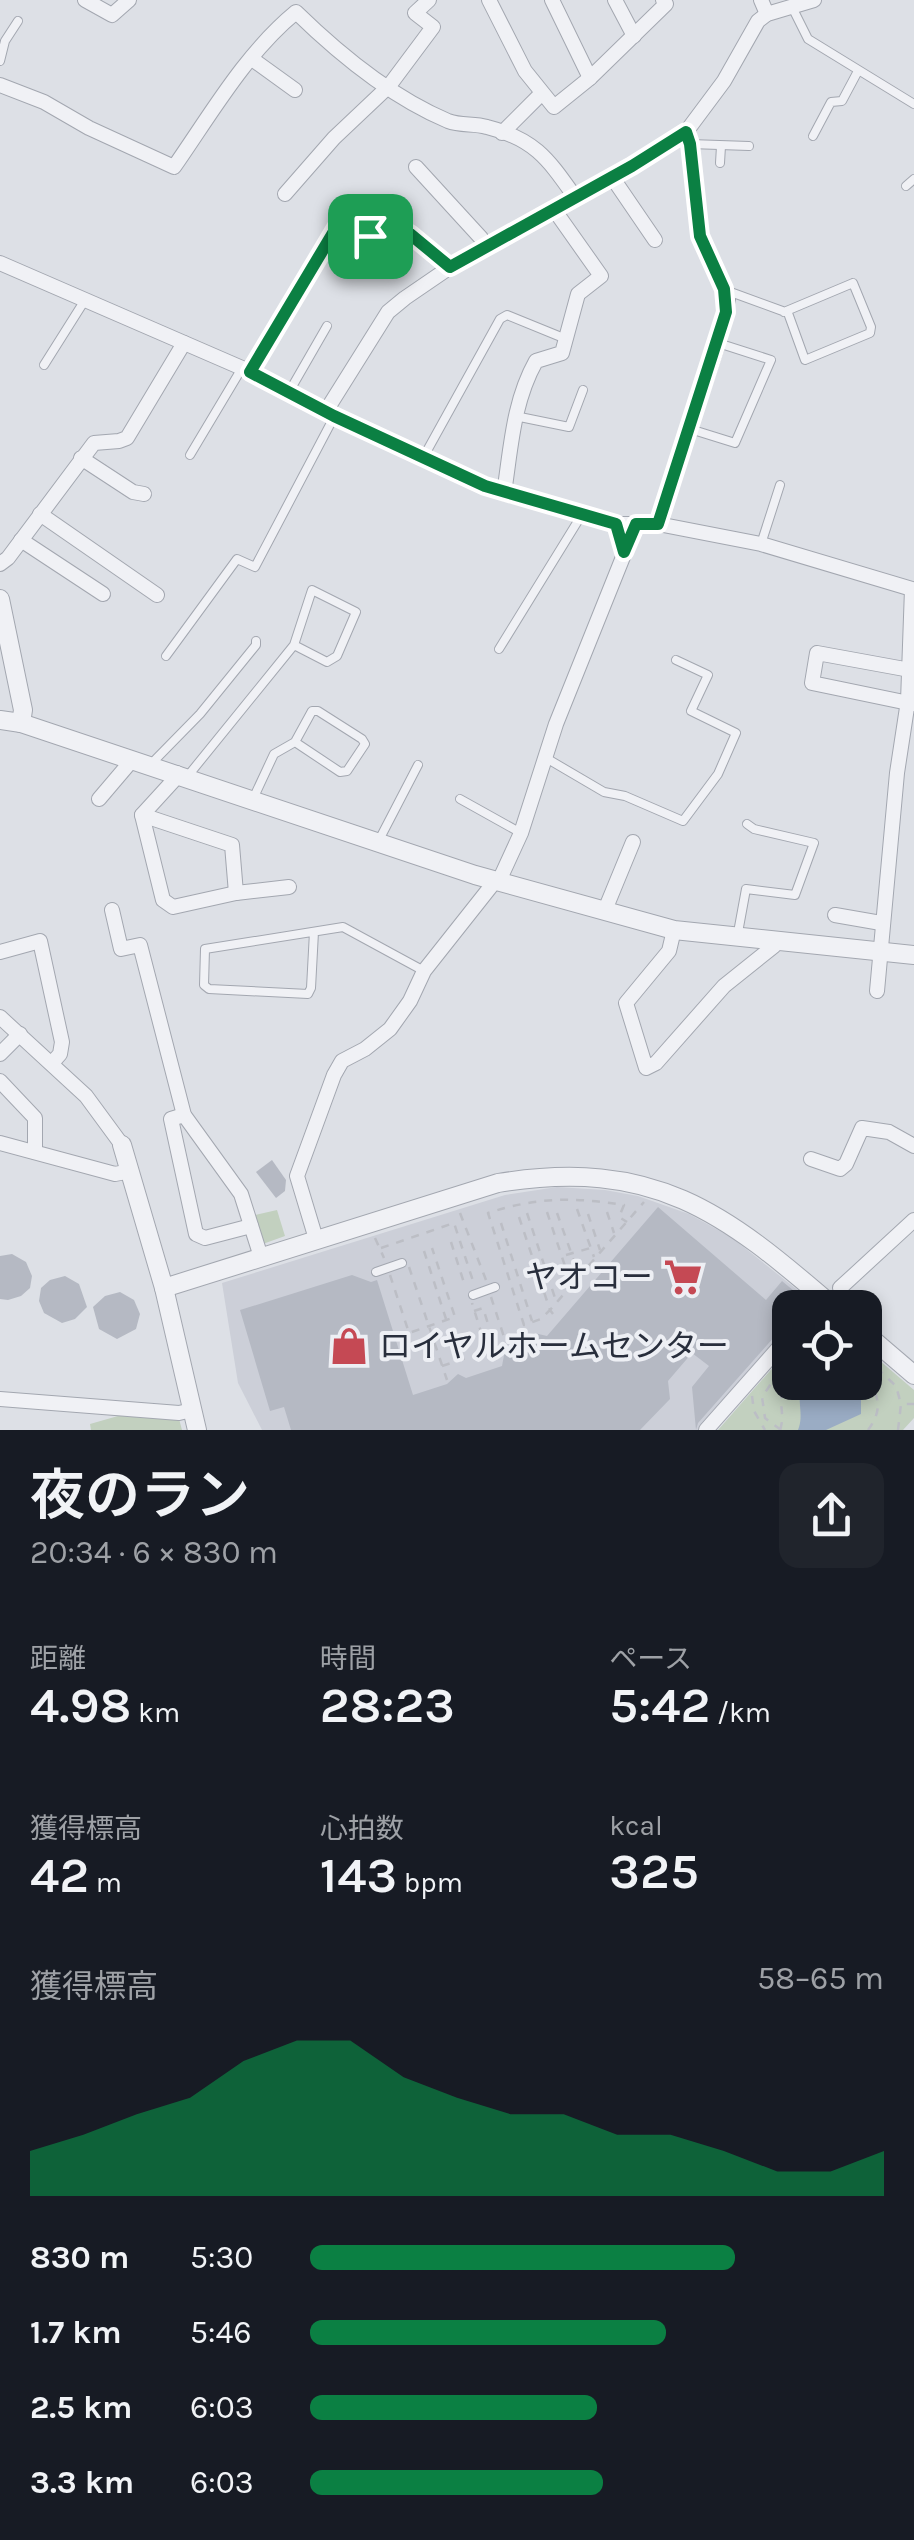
<!DOCTYPE html>
<html lang="ja">
<meta charset="utf-8">
<style>
body{margin:0;font-family:Karla,"Noto Sans JP",sans-serif;background:#20242c;color:#f1f3f6;height:100vh;display:flex;flex-direction:column;font-size:38px;white-space:nowrap}
*{box-sizing:border-box;margin:0}
p{font-size:32px;color:#9ea1a6}
.icon{flex:none;width:55px;height:55px;fill:none;stroke:currentColor;stroke-width:2;stroke-linecap:round;stroke-linejoin:round}
.map{position:relative;height:1430px;overflow:hidden}
.side{display:flex;flex-direction:column;background:#171b24;flex:1}
.side>*{flex:none}
.controls{position:absolute;left:772px;top:1290px;display:grid;gap:20px}
.controls a{display:grid;place-items:center;width:110px;height:110px;border-radius:20px;background:#171b24;box-shadow:0 5px 15px #0003;font-size:50px}
.pin{position:absolute;display:grid;place-items:center;width:85px;height:85px;color:#fff;margin:-42px;border-radius:20px;box-shadow:0 5px 15px #0006}
.round{display:grid;place-items:center;flex:none;width:105px;height:105px;border-radius:20px;background:#20242c}
.headline{display:flex;align-items:center;justify-content:space-between;height:170px;padding:0 30px}
h1{font-size:55px;font-weight:600;line-height:75px}
.figures{display:grid;grid-template-columns:repeat(3,1fr);gap:15px;height:170px;padding:10px 30px}
.figures div{display:grid;align-content:center}
.figures b{font-size:50px;font-weight:600}
.figures small{font-size:28px;font-weight:400}
.figures p{font-size:28px}
.chart{height:280px;padding:20px 30px}
.chart p{display:flex;justify-content:space-between}
.chart svg{width:100%;height:180px;margin-top:10px;fill:#0b8043;opacity:.7}
ul{padding:0 30px;list-style:none;font-size:32px}
li{display:grid;grid-template-columns:160px 120px 1fr;align-items:center;height:75px}
li i{height:25px;border-radius:12px;background:#0b8043}
.map>svg:first-child{display:block}
</style>
<div class="map">
<svg width="914" height="1430" viewBox="0 0 914 1430">
<rect width="100%" height="100%" fill="#dde0e6"/>
<path fill="#cccfd8" d="M557 1187 605 1190 638 1196 689 1214 731 1237 805 1296 806 1307 790 1308V1326L700 1430H262L238 1383 222 1283 505 1195Z"/>
<g fill="#c2d0bf">
<path d="M277 1210 285 1236 260 1245 251 1216Z"/>
<path d="M790 1348V1382H865V1348L914 1390V1418L903 1430H718Z"/>
<path d="M125 1414 178 1415 182 1430H91L90 1424Z"/>
</g>
<path fill="#9aacc4" d="M803 1383H852L861 1394V1414L826 1430H798C805 1414 795 1399 803 1383Z"/>
<g fill="#b5b9c3">
<path d="M272 1160 286 1180 285 1191 276 1198 256 1172Z"/>
<path d="M658 1207 766 1300 782 1281 800 1296V1308H790V1319L698 1423 696 1430 692 1387 709 1366 692 1353 668 1381 670 1399 640 1430H291L284 1407 270 1411 240 1310 352 1275 371 1282 377 1280 413 1395 447 1384 458 1374 466 1378 502 1366 505 1350 520 1336 534 1333 547 1336Z"/>
<path d="M12 1254 26 1262 32 1276 30 1288 21 1296 8 1300 0 1299V1256Z"/>
<path d="M65 1276 79 1284 87 1307 75 1319 62 1323 44 1313 39 1301 41 1288 50 1280Z"/>
<path d="M120 1292 134 1300 140 1314 136 1329 117 1339 99 1329 93 1307 105 1296Z"/>
</g>
<g fill="none" stroke-linecap="round" stroke-linejoin="round">
<g stroke="#a3a7b0" stroke-width="10">
<g id="service">
<path d="M792 7 808 39 914 104"/>
<path d="M0 61 5 41 18 21"/>
<path d="M813 136 831 102 842 101 858 71"/>
<path d="M690 144 749 146"/>
<path d="M720 163 721 146"/>
<path d="M906 186 914 179"/>
<path d="M725 290 788 313 805 360 870 333 871 327 853 283 784 312"/>
<path d="M44 365 85 300"/>
<path d="M250 372 342 218 387 245H395L411 234 450 267"/>
<path d="M289 392 327 326"/>
<path d="M515 416 569 427 583 390"/>
<path d="M690 429 735 443 771 360 718 343"/>
<path d="M190 455 242 368"/>
<path d="M423 458 500 319 507 315 566 339"/>
<path d="M761 544 780 485"/>
<path d="M499 649 581 516"/>
<path d="M166 656 237 559 255 567 334 417"/>
<path d="M546 758 604 792 625 796 683 821 718 774 736 733 691 711 708 675 676 660"/>
<path d="M150 765 200 714 256 645V641"/>
<path d="M187 777 294 645 312 590 356 612 337 656 327 662 294 645"/>
<path d="M253 799 274 754 295 742 312 711H318L362 739 365 744 347 771 340 772 295 742"/>
<path d="M460 799 521 833"/>
<path d="M378 842 418 765"/>
<path d="M314 932 311 988 308 994 209 989 204 985 205 949 343 927 424 971"/>
<path d="M737 938 746 889 795 895 814 843 754 829 747 824"/>
<path d="M376 1272 402 1263"/>
<path d="M473 1295 495 1287"/>
</g>
</g>
<g stroke="#a3a7b0" stroke-width="16">
<g id="minor">
<path d="M85 0 112 15 129 0"/>
<path d="M489 0 525 71 554 107 590 78 666 4 663 0"/>
<path d="M552 0 590 78"/>
<path d="M615 0 634 36"/>
<path d="M761 0 767 14"/>
<path d="M252 59 295 90"/>
<path d="M0 85 44 102 89 128 174 167C211 114 245 54 296 12 340 55 391 97 448 121 461 126 474 123 487 127 535 139 548 159 575 197"/>
<path d="M502 133 541 94"/>
<path d="M416 167 481 238 485 247"/>
<path d="M612 177 655 240"/>
<path d="M285 194 334 138 389 86 433 27 415 13 429 0"/>
<path d="M0 263 242 368 334 416 504 493 616 524H658L761 544 912 589 908 701 897 773 877 991"/>
<path d="M326 411 388 312 405 298 465 257 632 167 686 132 724 81 758 21 767 14 814 0"/>
<path d="M81 458 133 492 144 494"/>
<path d="M504 493C511 448 513 402 536 361L562 353 578 294 601 276 553 208"/>
<path d="M40 514 157 595"/>
<path d="M658 524 718 343 728 299 700 236 689 135 686 132"/>
<path d="M21 540 103 594"/>
<path d="M0 564 8 558 94 443 119 441 127 438 184 343"/>
<path d="M910 670 817 653 812 683 913 704"/>
<path d="M177 773 174 780 142 815 163 900 173 907 236 893 289 887"/>
<path d="M99 799 133 759"/>
<path d="M142 815 232 845 236 893"/>
<path d="M499 881 521 833 556 724 625 552 616 524"/>
<path d="M112 910 121 949 140 945 184 1115 241 1194 261 1257"/>
<path d="M605 910 633 842"/>
<path d="M835 915 881 923"/>
<path d="M674 930 669 951 626 1003 646 1068 656 1063 724 986 774 946 775 941"/>
<path d="M0 952 40 941 62 1042 60 1054 52 1063"/>
<path d="M0 1017 86 1096 122 1145"/>
<path d="M0 1054 20 1034"/>
<path d="M0 1081 35 1118V1152"/>
<path d="M184 1115 171 1119 196 1234 205 1238 251 1226"/>
<path d="M0 1143 115 1174 131 1171"/>
<path d="M811 1159 840 1169 846 1164 862 1128 889 1132 914 1146"/>
<path d="M316 1239 297 1176 334 1075 342 1061 365 1049 390 1029 410 1001 424 971 496 880"/>
<path d="M840 1288 914 1220"/>
<path d="M0 1399 179 1413 192 1410"/>
<path d="M706 1430 790 1335"/>
</g>
</g>
<g stroke="#a3a7b0" stroke-width="20">
<g id="tertiary">
<path d="M0 599 23 710 21 723"/>
<path d="M0 720 21 723 475 875 674 930 914 955"/>
<path d="M122 1145 164 1288 197 1430"/>
<path d="M164 1288 498 1183C654 1158 723 1211 835 1308"/>
<path d="M865 1333 914 1375"/>
</g>
</g>
<g stroke="#bcbec5" stroke-width="2.5" stroke-dasharray="8 8" stroke-linecap="butt">
<path d="M577 1209 594 1257"/>
<path d="M547 1212 571 1284"/>
<path d="M607 1212 614 1233"/>
<path d="M460 1213 486 1280"/>
<path d="M527 1213 556 1301"/>
<path d="M557 1213 579 1275"/>
<path d="M588 1214 600 1250"/>
<path d="M519 1217 550 1310 541 1319 524 1325 488 1213C538 1197 572 1197 624 1205L619 1217 627 1222"/>
<path d="M501 1223 532 1321"/>
<path d="M375 1238 384 1258"/>
<path d="M451 1242 465 1286"/>
<path d="M381 1248 454 1223 474 1284"/>
<path d="M424 1251 446 1319"/>
<path d="M566 1255 594 1247"/>
<path d="M409 1267 447 1380"/>
<path d="M390 1275 409 1333 455 1317 432 1248"/>
<path d="M852 1293 864 1308"/>
<path d="M491 1297 506 1343"/>
<path d="M865 1309 876 1322"/>
<path d="M474 1311 483 1308 495 1346 487 1348"/>
<path d="M553 1314 550 1310 644 1202"/>
<path d="M865 1357 896 1386 901 1404"/>
<path d="M442 1366 487 1351 472 1303"/>
<path d="M752 1396 754 1411 765 1430"/>
<path d="M780 1430C787 1409 773 1402 790 1376"/>
<path d="M781 1430 765 1418 762 1397 790 1356"/>
<path d="M868 1430C882 1411 880 1398 868 1379L878 1370"/>
<path d="M898 1430 901 1404H914"/>
</g>
<use href="#service" stroke="#f0f1f5" stroke-width="8"/>
<use href="#minor" stroke="#f0f1f5" stroke-width="14"/>
<use href="#tertiary" stroke="#f0f1f5" stroke-width="18"/>
</g>
<g fill="none" stroke-linecap="round" stroke-linejoin="round">
<g stroke="#fff" stroke-width="20">
<path id="route" d="M686 132 690 144 700 236 724 289 726 312 658 524H636L624 552 616 524 485 486 334 416 250 372 342 218 387 245H395L410 234 450 267 632 166Z"/>
</g>
<use href="#route" stroke="#0b8043" stroke-width="12"/>
</g>
<defs>
<g id="supermarket-bare" transform="scale(3)"><path d="M-6-5.5h2.5l.6 2H6L4.5 2H-2.5L-4.4-4H-6ZM-1.5 3.2a1.3 1.3 0 1 0 .1 0ZM3 3.2a1.3 1.3 0 1 0 .1 0Z" fill="#c54954" stroke="#edeff4" stroke-width="2.5" paint-order="stroke"/></g>
<g id="shop-bare" transform="scale(3)"><path d="M-5-2.5h2.3a2.7 3.5 0 0 1 5.4 0H5L5.5 6h-11ZM-1.5-2.5h3a1.5 2.3 0 0 0-3 0Z" fill="#c54954" stroke="#edeff4" stroke-width="2.5" paint-order="stroke"/></g>
</defs>
<g fill-rule="evenodd">
<use href="#supermarket-bare" x="683" y="1277"/>
<use href="#shop-bare" x="349" y="1346"/>
</g>
<g text-anchor="middle" stroke-width="8" stroke-linejoin="round" paint-order="stroke">
<g font-size="32" fill="#282e3c" stroke="#edeff4" text-anchor="end">
<text x="653" y="1288">ヤオコー</text>
<text x="379" y="1357" text-anchor="start">ロイヤルホームセンター</text>
</g>
</g>
</svg>
<div class="controls">
<a><svg class="icon" aria-label="locate" viewBox="0 0 24 24"><circle cx="12" cy="12" r="6"/><path d="M12 2v4M12 18v4M2 12h4M18 12h4"/></svg></a>
</div>
<div class="pin" style="left:370px;top:236px;background:#1e9e55"><svg class="icon" aria-label="arrive" viewBox="0 0 24 24"><path d="M6 21V4h12l-3 4 3 4H6"/></svg></div>
</div>
<section class="side">
<div class="headline"><div><h1>夜のラン</h1><p>20:34 · 6 × 830 m</p></div><a class="round"><svg class="icon" aria-label="share" viewBox="0 0 24 24"><path d="M12 15V3M7 8l5-5 5 5M5 13v7h14v-7"/></svg></a></div>
<div class="figures">
<div><p>距離</p><b>4.98<small> km</small></b></div>
<div><p>時間</p><b>28:23</b></div>
<div><p>ペース</p><b>5:42<small> /km</small></b></div>
</div>
<div class="figures">
<div><p>獲得標高</p><b>42<small> m</small></b></div>
<div><p>心拍数</p><b>143<small> bpm</small></b></div>
<div><p>kcal</p><b>325</b></div>
</div>
<div class="chart"><p><span>獲得標高</span>58–65 m</p>
<svg viewBox="0 0 160 44" preserveAspectRatio="none"><path d="M0 44V33L10 29L20 24L30 20L40 11L50 6L60 6L70 15L80 20L90 24L100 24L110 29L120 29L130 33L140 38L150 38L160 33V44z"/></svg>
</div>
<ul>
<li><b>830 m</b>5:30<i style="width:74%"></i></li>
<li><b>1.7 km</b>5:46<i style="width:62%"></i></li>
<li><b>2.5 km</b>6:03<i style="width:50%"></i></li>
<li><b>3.3 km</b>6:03<i style="width:51%"></i></li>
</ul>
</section>
